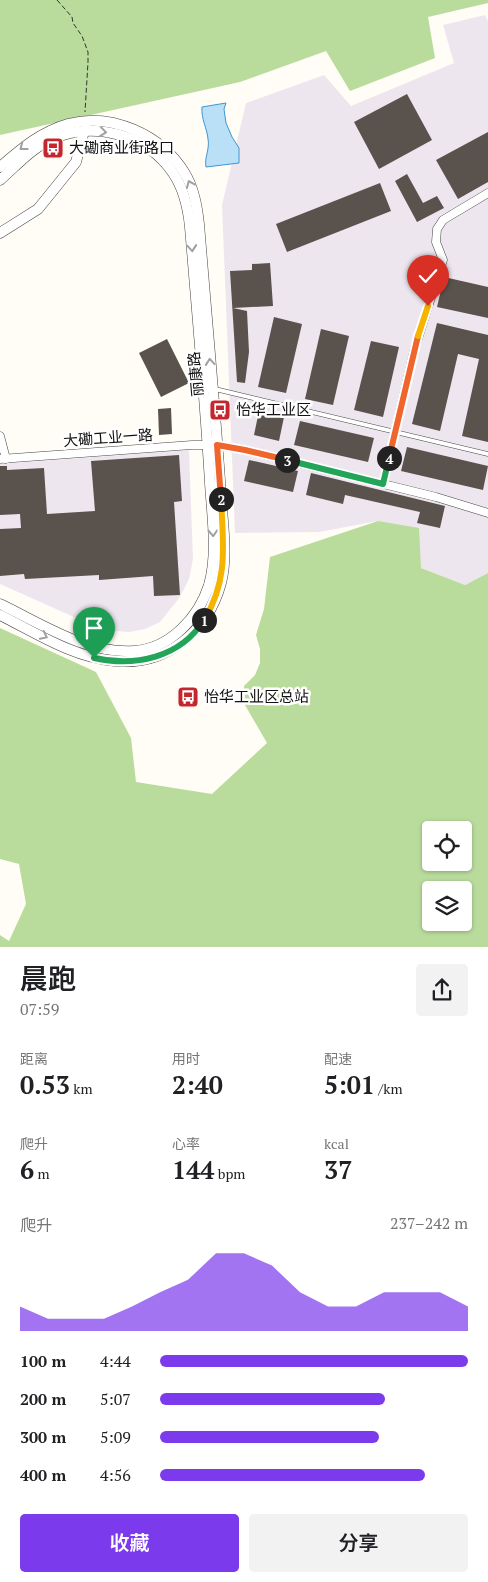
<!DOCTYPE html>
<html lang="zh">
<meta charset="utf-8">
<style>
body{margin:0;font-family:"PT Serif","Noto Sans SC",serif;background:#f2f2f2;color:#202124;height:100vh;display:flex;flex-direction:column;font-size:19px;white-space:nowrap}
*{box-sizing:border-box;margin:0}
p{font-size:16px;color:#757577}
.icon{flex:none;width:28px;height:28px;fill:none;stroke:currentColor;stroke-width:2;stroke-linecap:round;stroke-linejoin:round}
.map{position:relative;height:947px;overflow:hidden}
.panel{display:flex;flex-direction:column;background:#fff;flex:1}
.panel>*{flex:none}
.fabs{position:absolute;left:422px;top:821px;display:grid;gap:10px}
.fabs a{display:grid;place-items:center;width:50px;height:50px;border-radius:5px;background:#fff;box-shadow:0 1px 4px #0004;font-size:25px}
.pin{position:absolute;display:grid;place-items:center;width:42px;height:42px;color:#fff;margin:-51px -21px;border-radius:50% 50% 50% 0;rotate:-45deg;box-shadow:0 0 5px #0007}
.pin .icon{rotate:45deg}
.km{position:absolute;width:25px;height:25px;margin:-12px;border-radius:50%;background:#222;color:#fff;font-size:14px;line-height:25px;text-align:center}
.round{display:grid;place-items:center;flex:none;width:52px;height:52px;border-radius:5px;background:#f2f2f2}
.summary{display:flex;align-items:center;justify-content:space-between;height:85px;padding:0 20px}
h1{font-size:28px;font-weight:600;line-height:38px}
.stats{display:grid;grid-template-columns:repeat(3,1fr);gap:8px;height:85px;padding:5px 20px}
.stats div{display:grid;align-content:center}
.stats b{font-size:25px;font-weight:600}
.stats small{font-size:14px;font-weight:400}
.stats p{font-size:14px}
.chart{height:140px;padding:10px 20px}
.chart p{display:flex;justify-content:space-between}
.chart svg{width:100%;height:90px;margin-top:5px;fill:#7c3aed;opacity:.7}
.button{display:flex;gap:10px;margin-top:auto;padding:10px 20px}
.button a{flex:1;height:58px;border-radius:5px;background:#7c3aed;color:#fff;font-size:20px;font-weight:600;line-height:58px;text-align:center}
.button a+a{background:#f2f2f2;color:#202124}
ul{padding:0 20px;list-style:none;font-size:16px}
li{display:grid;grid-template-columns:80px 60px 1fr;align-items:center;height:38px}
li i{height:12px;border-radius:6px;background:#7c3aed}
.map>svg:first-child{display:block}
</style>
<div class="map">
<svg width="488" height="947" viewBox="0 0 488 947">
<rect width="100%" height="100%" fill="#fffdf5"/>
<g fill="#eee6ef">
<path d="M485 15 488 21V573L465 585 421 568 378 521 319 532 235 533 222 205 246 103 324 75 351 106 454 63 443 25Z"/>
<path d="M189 450 193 559 189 579 180 597 160 622 145 629 129 632 103 630 0 584V464Z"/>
</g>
<g fill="#b9dc9c" fill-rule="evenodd">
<path d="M0 0H488V3L428 17 435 58 350 91 326 51 240 82 0 135Z"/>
<path d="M378 521 419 528 421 568 465 585 488 573V947H0V935L9 941 26 904 19 864 0 859V628L96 672 131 738 136 782 212 794 267 743 245 705 244 686 255 675 260 663V649L256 635 264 609 270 557ZM431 830H464V862H431ZM431 890H464V922H431Z"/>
</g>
<path fill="#b9e0f7" stroke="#3f96cf" d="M226 103 224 109 226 123 232 137 239 148V163L206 167C204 158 210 149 208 139 207 128 201 119 202 107Z"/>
<g fill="#5a524d">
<path d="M407 94 432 140 379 169 354 122Z"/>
<path d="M488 132V182L458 199 436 160Z"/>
<path d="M407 174 423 203 437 196 444 208 417 222 395 181Z"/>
<path d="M380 183 391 211 287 252 276 224Z"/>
<path d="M270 263 273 306 233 308 247 311 249 352 245 383 237 382 230 271 252 270V264Z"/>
<path d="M444 277 488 287V318L437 307Z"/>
<path d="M274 317 302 324 286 393 258 387Z"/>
<path d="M437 323 488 335V442L462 436 479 359 458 354 440 431 412 424Z"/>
<path d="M321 329 349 336 333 405 305 399Z"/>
<path d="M167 339 189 383 161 397 139 353Z"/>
<path d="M371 341 399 347 383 417 354 410Z"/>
<path d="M171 408 172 434 159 435 158 409Z"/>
<path d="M259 411 284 417 279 441 254 435Z"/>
<path d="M300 421 374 438 368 462 294 445Z"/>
<path d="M407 447 488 466 483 490 401 471Z"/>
<path d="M179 455 182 501 174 502 180 595 154 596 153 576 99 580V575L25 579 24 574 0 576V529L21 528 20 514 0 515V466H7V470L44 468 47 514 95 511 91 461Z"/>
<path d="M249 460 298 471 293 492 244 481Z"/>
<path d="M311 473 445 506 440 528 417 523 420 512 345 495 343 504 306 495Z"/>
</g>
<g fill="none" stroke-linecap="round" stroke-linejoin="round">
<g stroke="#444" stroke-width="5">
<path id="service" d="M215 389 488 454"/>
</g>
<g stroke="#444" stroke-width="9">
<g id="minor">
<path d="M0 436 6 459"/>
<path d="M0 459 192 445H217L245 450 436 497 488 513"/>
<path d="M383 484 414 351 443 260 436 242 437 229 443 220 488 193"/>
</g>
</g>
<g stroke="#444" stroke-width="11">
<g id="tertiary">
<path d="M0 167C21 149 40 132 68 124 112 112 161 135 184 172 194 188 197 206 199 224 206 310 214 395 220 481 221 512 229 553 221 583 208 631 167 666 115 661 74 658 36 633 0 615"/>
<path d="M0 180C16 166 31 149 50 140 92 120 147 134 173 173 184 189 188 207 190 227 197 312 205 397 210 483 212 516 218 553 209 585 199 617 170 649 134 651 86 654 42 624 0 604"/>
<path d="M0 233 38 209 76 162 84 131"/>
</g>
</g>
<path stroke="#333" stroke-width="1" stroke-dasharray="5 2.5" stroke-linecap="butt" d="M57 0 72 17 73 23 82 36 88 52V62L85 112"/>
<use href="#service" stroke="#fff" stroke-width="4"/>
<use href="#minor" stroke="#fff" stroke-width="8"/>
<use href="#tertiary" stroke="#fff" stroke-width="10"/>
</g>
<defs><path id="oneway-chevron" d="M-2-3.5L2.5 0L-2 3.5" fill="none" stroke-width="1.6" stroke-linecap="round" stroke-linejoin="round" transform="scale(1.25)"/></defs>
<g stroke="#a0a0a0">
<use href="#oneway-chevron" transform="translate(103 132) rotate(7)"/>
<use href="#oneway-chevron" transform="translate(23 147) rotate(142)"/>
<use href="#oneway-chevron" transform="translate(190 184) rotate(-113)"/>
<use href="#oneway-chevron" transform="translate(192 248) rotate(85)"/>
<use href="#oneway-chevron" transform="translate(210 362) rotate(-95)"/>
<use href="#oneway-chevron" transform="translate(213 533) rotate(87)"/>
<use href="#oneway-chevron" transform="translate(44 636) rotate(26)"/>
</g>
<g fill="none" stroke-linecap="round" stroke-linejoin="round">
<g stroke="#fff" stroke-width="10">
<path id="split-1" d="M94 658C135 667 180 658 204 620"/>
</g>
<g stroke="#fff" stroke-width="10">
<path id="split-2" d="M204 620C229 580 223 543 221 499"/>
</g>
<g stroke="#fff" stroke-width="10">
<path id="split-3" d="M221 499 217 445 245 450 287 460"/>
</g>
<g stroke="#fff" stroke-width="10">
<path id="split-4" d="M287 460 383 484 389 458"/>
</g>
<g stroke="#fff" stroke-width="10">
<path id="split-5" d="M389 458 418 336"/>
</g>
<g stroke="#fff" stroke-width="10">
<path id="split-6" d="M418 336 428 306"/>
</g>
<use href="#split-1" stroke="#22a559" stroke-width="6"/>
<use href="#split-2" stroke="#f5b400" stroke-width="6"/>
<use href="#split-3" stroke="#f0652b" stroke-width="6"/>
<use href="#split-4" stroke="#22a559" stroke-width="6"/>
<use href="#split-5" stroke="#f0652b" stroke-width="6"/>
<use href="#split-6" stroke="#f5b400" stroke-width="6"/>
</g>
<defs>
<g id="bus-square" transform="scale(1.125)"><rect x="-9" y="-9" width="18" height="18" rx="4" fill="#c4262e" stroke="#fff"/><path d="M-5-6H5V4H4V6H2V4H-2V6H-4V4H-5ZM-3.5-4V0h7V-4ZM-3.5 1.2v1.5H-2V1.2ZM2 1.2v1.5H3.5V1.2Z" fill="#fff"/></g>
</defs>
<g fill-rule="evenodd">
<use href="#bus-square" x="53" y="148"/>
<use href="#bus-square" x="220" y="410"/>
<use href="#bus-square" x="188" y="697"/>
</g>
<g text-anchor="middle" stroke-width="5" stroke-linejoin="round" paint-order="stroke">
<g font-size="15" fill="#111" stroke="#fff" text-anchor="start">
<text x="69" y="153">大磡商业街路口</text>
<text x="236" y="415">怡华工业区</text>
<text x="204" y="702">怡华工业区总站</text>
</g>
<g font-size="15" fill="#111" stroke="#fff">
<text transform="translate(196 374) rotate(-95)" y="5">丽康路</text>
<text transform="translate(108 438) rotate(-4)" y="5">大磡工业一路</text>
</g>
</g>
</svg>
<div class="fabs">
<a><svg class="icon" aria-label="locate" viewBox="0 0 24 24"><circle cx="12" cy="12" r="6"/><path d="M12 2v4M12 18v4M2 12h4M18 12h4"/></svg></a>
<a><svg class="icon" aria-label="layers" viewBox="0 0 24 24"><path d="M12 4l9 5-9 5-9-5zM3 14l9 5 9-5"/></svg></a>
</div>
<div class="pin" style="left:94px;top:658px;background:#1e9e55"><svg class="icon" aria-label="arrive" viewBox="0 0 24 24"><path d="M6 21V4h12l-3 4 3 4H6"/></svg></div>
<div class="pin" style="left:428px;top:306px;background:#d93025"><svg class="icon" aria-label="check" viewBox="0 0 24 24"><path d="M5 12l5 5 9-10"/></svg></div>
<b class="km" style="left:204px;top:620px">1</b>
<b class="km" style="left:221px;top:499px">2</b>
<b class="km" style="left:287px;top:460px">3</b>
<b class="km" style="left:389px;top:458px">4</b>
</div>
<section class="panel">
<div class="summary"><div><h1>晨跑</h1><p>07:59</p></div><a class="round"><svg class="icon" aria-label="share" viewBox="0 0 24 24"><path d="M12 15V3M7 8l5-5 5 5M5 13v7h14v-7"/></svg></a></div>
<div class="stats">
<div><p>距离</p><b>0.53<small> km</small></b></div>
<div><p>用时</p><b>2:40</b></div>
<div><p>配速</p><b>5:01<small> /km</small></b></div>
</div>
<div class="stats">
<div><p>爬升</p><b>6<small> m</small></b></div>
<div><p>心率</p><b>144<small> bpm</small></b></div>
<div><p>kcal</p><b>37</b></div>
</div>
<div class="chart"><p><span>爬升</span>237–242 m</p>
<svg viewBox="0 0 160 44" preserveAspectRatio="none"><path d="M0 44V32L10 38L20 38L30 38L40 32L50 25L60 19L70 6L80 6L90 12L100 25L110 32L120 32L130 25L140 25L150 25L160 32V44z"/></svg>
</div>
<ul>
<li><b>100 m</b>4:44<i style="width:100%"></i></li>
<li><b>200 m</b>5:07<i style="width:73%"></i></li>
<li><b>300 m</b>5:09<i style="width:71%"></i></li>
<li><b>400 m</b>4:56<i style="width:86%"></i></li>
</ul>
<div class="button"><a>收藏</a><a>分享</a></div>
</section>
